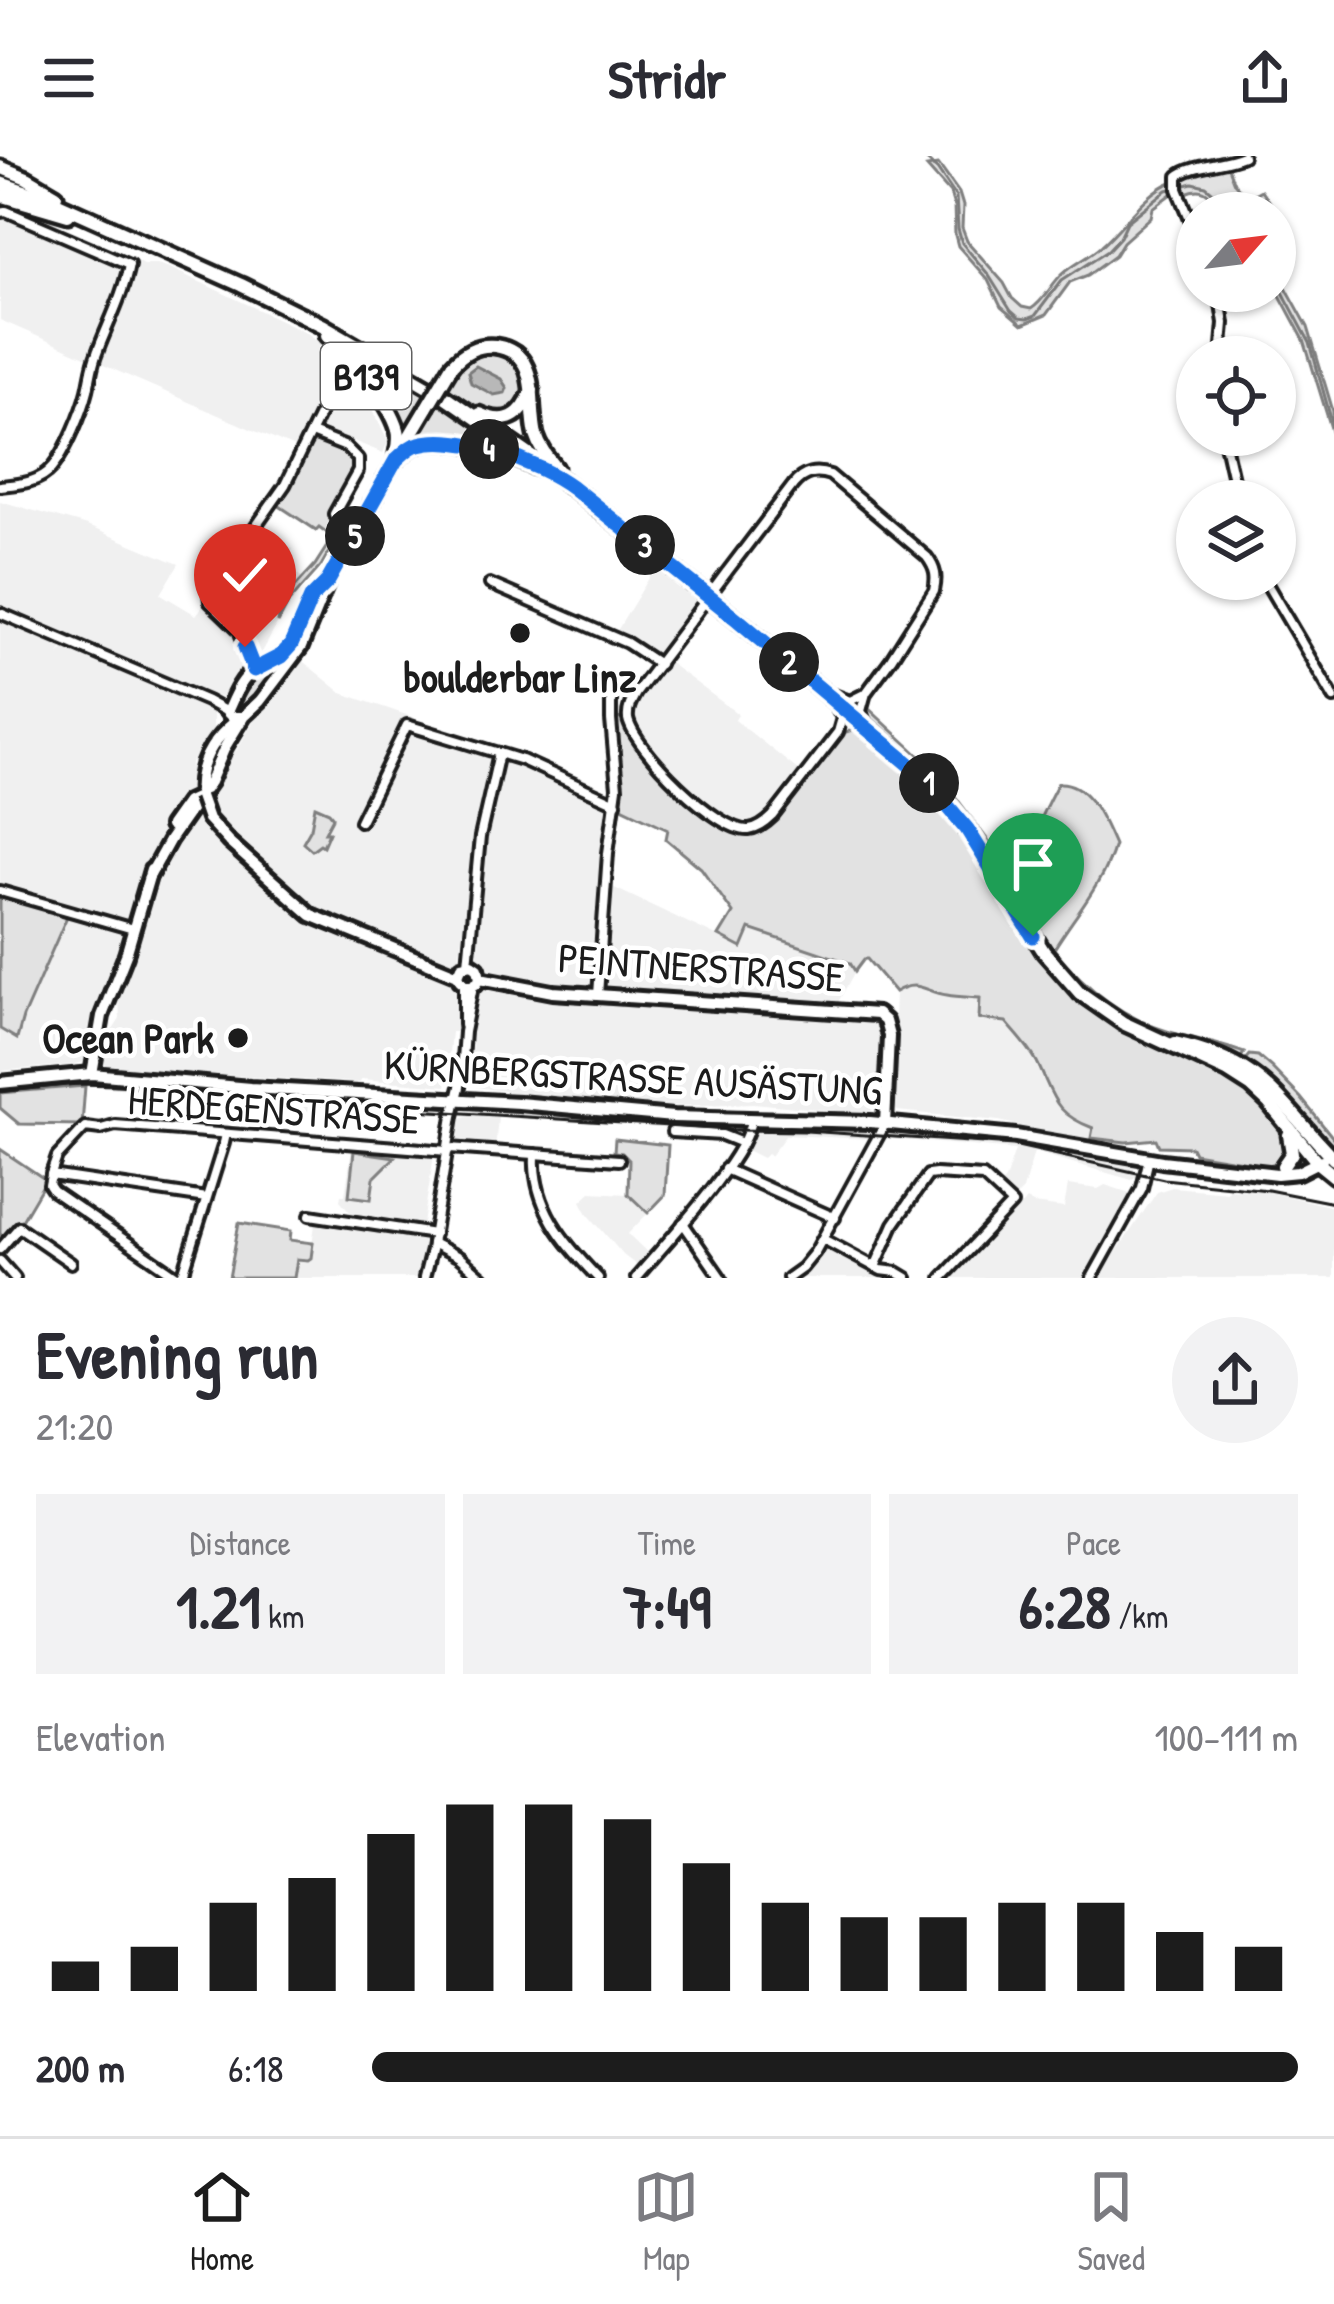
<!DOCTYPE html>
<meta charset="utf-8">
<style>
body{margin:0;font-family:"Patrick Hand",sans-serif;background:#f2f2f3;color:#2b2b33;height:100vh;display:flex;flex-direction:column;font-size:45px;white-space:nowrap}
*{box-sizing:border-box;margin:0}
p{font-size:39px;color:#7c7c81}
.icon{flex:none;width:66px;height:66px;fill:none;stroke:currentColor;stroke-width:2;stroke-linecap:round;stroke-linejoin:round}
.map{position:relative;height:1122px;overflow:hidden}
.side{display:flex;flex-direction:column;background:#fff;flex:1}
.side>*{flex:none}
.needle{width:78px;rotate:62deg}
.tools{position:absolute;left:1176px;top:36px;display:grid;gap:24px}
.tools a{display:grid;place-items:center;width:120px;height:120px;border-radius:50%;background:#fff;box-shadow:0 3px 9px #0004;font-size:60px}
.pin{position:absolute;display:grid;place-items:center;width:102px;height:102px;color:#fff;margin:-123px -51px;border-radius:50% 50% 50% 0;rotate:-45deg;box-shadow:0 0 12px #0007}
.pin .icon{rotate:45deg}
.km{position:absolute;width:60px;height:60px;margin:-30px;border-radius:50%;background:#222;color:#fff;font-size:33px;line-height:60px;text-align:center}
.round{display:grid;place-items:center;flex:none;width:126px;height:126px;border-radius:63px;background:#f2f2f3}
.headline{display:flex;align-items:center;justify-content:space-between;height:204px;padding:0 36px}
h1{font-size:66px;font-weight:700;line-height:90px}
.stats{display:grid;grid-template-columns:repeat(3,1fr);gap:18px;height:204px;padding:12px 36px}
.stats div{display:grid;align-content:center;border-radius:0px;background:#f2f2f3;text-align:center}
.stats b{font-size:60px;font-weight:700}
.stats small{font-size:33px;font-weight:400}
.stats p{font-size:33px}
.chart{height:336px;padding:24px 36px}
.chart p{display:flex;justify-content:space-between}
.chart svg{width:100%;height:216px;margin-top:12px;stroke:#1c1c1c;stroke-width:6}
ul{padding:0 36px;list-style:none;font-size:39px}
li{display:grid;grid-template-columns:192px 144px 1fr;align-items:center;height:90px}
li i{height:30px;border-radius:15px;background:#1c1c1c}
header{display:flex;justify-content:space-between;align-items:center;height:156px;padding:0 36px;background:#fff;font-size:54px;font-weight:700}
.dock{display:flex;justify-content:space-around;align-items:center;height:168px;border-top:3px solid #e1e1e2;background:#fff;font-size:33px;color:#7c7c81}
.dock a{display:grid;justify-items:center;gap:6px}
.dock .current{color:#1c1c1c}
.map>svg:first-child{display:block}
</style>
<header><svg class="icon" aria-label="menu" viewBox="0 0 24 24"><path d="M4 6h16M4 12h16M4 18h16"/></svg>Stridr<svg class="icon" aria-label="share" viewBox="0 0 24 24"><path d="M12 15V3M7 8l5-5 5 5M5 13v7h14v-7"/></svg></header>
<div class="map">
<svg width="1334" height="1122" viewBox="0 0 1334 1122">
<rect width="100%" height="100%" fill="#fff"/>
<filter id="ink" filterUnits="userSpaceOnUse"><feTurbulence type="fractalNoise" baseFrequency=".00833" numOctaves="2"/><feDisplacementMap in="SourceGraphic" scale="24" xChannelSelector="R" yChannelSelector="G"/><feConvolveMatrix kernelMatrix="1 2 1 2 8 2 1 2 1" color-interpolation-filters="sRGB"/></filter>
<g filter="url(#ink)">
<g fill="#f0f0f0">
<path d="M0 46 40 60 126 98 143 108H157L170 112 306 176 341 202 360 226 388 285 383 297 311 268 299 294 0 164Z"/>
<path d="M0 345 87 370 179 408 161 438 196 459 206 446 239 482 244 516 230 536 221 541 207 540 0 453Z"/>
<path d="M258 371 293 393 283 408 303 422 280 447 278 467 259 502 254 504 242 473 213 445 211 437Z"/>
<path d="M657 409 700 442 654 506 612 483Z"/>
<path d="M0 462 64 489 59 499 66 490 205 551 213 558V572L191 607V634L152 698 130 764 0 728Z"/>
<path d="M294 498 342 537 415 562 411 572 489 596 493 604 480 649 456 824 462 832 459 876H451L446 930 361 923 360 927 202 918 111 910 104 908 102 905 105 886 120 863 119 843 137 767 228 591 236 595 257 560 267 552 274 538 277 539Z"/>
<path d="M668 506 738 558 735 564 804 619 757 667 739 669 692 639 641 581 632 560 633 549Z"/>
<path d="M507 604 549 620 611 651 595 835 557 833 488 820 474 801 473 790 483 685 499 610Z"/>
<path d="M608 729 742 792 750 772 850 807 855 815 836 850 601 835Z"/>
<path d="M68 758 132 775 98 864 88 905 72 909 0 915V873L17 882 23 861Z"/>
<path d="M909 829 930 833 938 838 981 842 1028 892 1051 941 1070 962 1093 973 1091 982 1069 981 999 965 897 955 893 944 892 915 895 836Z"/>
<path d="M482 834 628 849 829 858 871 863 879 869 883 878 877 948 871 955 859 957 753 947 677 950 573 945 477 931 470 923 475 841Z"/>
<path d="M86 921 437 950 444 957H400L316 949 315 956 263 951 258 948 194 939 96 930 55 931 0 937V928Z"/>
<path d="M475 949 732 969 740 977V982L723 978 617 968 498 961 495 993 455 989 459 963 474 959Z"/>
<path d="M812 968 872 972 875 978 874 986 871 983 786 979 770 1000 767 998 763 1002 743 992 753 977 762 969Z"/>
<path d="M894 975 1048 986 1129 1009 1134 1011 1136 1020 1132 1024 1034 996 1023 1034 1013 1044 999 1030 1005 1024 1015 994 883 982Z"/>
<path d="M352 993 434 999 422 1074 355 1062 340 1044 341 1039H345Z"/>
<path d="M1068 1029 1098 1033 1105 1029 1130 1037 1129 1047 1088 1122H948L1016 1049H1022L1026 1044 1033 1048 1064 1052Z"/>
<path d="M1172 1031 1227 1036 1228 1033 1264 1035 1334 1051V1122H1099L1157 1036Z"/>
<path d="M591 1036 628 1038 648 1057 628 1078 651 1100 640 1112 623 1099 588 1058 581 1045Z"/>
<path d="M316 1063 422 1079 425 1083 424 1095 416 1122H228L239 1067 291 1075 290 1084 312 1087Z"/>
<path d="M827 1088 899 1120 898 1122H793L808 1111 824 1089Z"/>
</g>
<g fill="#e2e2e2" stroke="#7f7f7f" stroke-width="3">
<path d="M939 9 959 37 963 50 962 72 967 85 1004 127 1012 142 1022 151 1031 153C1045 144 1051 128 1063 117 1074 107 1090 100 1102 89 1126 68 1144 37 1174 25L1176 35 1153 52 1151 61 1123 86 1115 99 1088 119 1070 126 1046 159 1022 169 1001 151 988 124 958 90 955 79 954 50 950 37 927 11Z"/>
<path d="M1227 9 1234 27 1247 42 1261 34 1273 52C1262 57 1242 61 1231 57 1210 49 1212 26 1186 37L1182 21 1188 16Z"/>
<path d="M1275 111 1308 171 1333 255 1334 282 1304 184 1275 130Z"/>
<path d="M335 181 427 235 403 275Z"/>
<path d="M490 195C525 200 531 224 518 253L492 260 445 231C458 212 467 198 490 195Z"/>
<path d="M439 243 522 301 416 280Z"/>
<path d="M318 284C334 290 353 294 355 312L331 355 336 383 321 410 289 446 278 467 280 447 315 409 333 381 319 371 316 374 275 347C288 329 302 293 318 284Z"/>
<path d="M267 513 272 520 271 524C261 537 251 554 234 557L233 554 247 526Z"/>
<path d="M616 531 619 535 615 548 616 562 621 563 625 548 631 542C627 551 623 559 625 569 632 597 713 673 741 678 751 680 760 676 768 671L843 577 852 574 858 576C905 612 943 654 977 703 1011 754 1038 811 1086 850 1113 872 1144 883 1176 897 1219 915 1281 943 1289 995L1279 1007 1266 1009 1194 997 1191 991 1159 990 1156 983 1126 986 1091 982 1093 972C1053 957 1054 941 1037 906 1029 891 1017 879 1006 866L979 863 980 842C969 841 958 841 947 839 925 836 918 822 895 836L867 803H864L855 815 850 807 750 773 742 792 719 780 733 757 701 712 666 683 668 673 618 649C621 610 613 571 613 532Z"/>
<path d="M865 549 937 616 987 683 1012 723C1028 692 1041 657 1058 627 1089 625 1103 665 1114 689 1103 728 1075 759 1054 793 1084 831 1122 862 1170 876 1195 883 1220 888 1244 897L1240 903C1191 883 1139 878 1096 844 1044 803 1019 741 983 687 951 638 913 595 866 558Z"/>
<path d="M315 650 329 656 333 661 325 676H329L323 690 320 688 312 694 303 686 311 672Z"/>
<path d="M0 740 68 758 23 861 17 883 0 873Z"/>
<path d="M1249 899 1258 900 1271 911 1301 942 1334 983V993L1278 932 1244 905Z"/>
<path d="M85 930 82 969 19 968 0 952V937Z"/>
<path d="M615 983 668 989 665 1039 648 1057 628 1038 629 1004 622 997 614 996Z"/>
<path d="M0 993 46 1024 20 1068 16 1066 5 1082 0 1078Z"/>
<path d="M354 995 395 1001 374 1022 371 1043 349 1040Z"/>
<path d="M239 1067 291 1075 290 1084 313 1087 311 1102 308 1104 297 1103 294 1122H229Z"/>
</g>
<path fill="#b8b8b8" stroke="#7a7a7a" stroke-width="3" d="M476 210 501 223 507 232 505 237 494 239 471 227 468 216Z"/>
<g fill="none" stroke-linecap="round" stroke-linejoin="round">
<g stroke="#7a7a7a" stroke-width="3">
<path d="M922 0 937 13 956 41 958 73 962 87 988 118 1011 155 1019 162 1027 163 1035 160 1062 124 1108 94 1120 81 1127 66 1167 34 1193 27 1206 30 1238 57"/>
<path d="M1275 121 1310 187 1334 274"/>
</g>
<g stroke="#1c1c1c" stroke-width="16">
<g id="street">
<path d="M0 56 6 55 129 108C123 140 108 167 97 197 92 209 91 221 88 234 83 254 66 296 52 312 39 327 19 328 0 330"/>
<path d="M1197 80 1178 33V20C1191 9 1224 8 1243 0"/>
<path d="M1219 135 1224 167 1221 201"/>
<path d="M311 277 346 291 358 303V315L334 358 340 373 353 382"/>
<path d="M1223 279 1238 345"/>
<path d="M726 417 793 329C804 316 815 314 830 319L927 401C936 413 937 421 934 435L891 503 866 537 861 555 866 569"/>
<path d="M1264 423 1334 542"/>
<path d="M490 428 627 487 659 508"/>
<path d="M697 456 636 537C631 546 627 553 628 563 634 593 718 677 749 674 759 673 767 666 773 660L838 576 842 562 836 550"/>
<path d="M0 457 207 545 227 556"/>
<path d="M254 514 239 474 210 446 209 437 285 329 335 226"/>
<path d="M834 539 850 545 864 538"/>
<path d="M360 665 407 569 522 604 616 647"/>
<path d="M0 735 133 773"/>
<path d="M468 808 480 681 499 597"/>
<path d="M598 839 608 697 617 632 611 564V527"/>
<path d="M464 869V829"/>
<path d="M672 976 722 979 742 987"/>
<path d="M449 992 619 1004"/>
<path d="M535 998C532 1050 564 1087 598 1122"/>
<path d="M725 1013 835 1062"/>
<path d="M51 1018 57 1001 85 971 101 973 115 969 448 995"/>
<path d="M206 1042 51 1019 49 1029 53 1035 180 1122 184 1115 224 987 226 978"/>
<path d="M310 1059 434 1078"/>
<path d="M683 1067 721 1122"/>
<path d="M823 1083 881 1114 897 1116 907 1122"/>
<path d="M432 1087 459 1101 483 1122"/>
<path d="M0 1093 19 1071 71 1107"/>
<path d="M0 1105 15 1122"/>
<path d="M875 1111 894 1068 928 1019 936 1018 983 1021 1012 1048 942 1122"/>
<path d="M424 1122 431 1094 453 960 460 931 464 876 473 830"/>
<path d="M636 1122C663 1090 748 1000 751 963"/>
<path d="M788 1122 802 1112 815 1096 885 968"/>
<path d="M1092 1122 1142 1032 1149 1002"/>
</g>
</g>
<g stroke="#1c1c1c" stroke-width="20">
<g id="secondary">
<path d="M242 561H232L227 556C234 541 240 524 254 514 268 505 283 503 293 487 305 466 306 443 326 427"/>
<path d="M170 670 187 646 200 640C197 608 212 584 236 565"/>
<path d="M229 686 311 759 458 819 460 824 467 830 476 828 480 822"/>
<path d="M150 719 170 683 210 626 225 591 244 560 260 545 301 491 328 425 396 304"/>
<path d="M458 819 462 810 472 808 478 812 480 822"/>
<path d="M480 822 553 836 877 858 885 865 889 880 885 968"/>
<path d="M92 918 102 860 126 799 151 714"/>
<path d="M0 927 92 918 250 932 519 947 673 961 870 966 1016 980 1162 1005 1277 1018 1298 1016 1322 1004"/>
</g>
</g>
<g stroke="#1c1c1c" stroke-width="21">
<g id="primary">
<path d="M0 11 27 22 56 39"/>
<path d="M0 27 51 44 241 129 324 170 443 239 541 307 738 464 920 617 967 673 1044 796 1080 837 1123 867 1227 915 1252 931 1268 946 1318 1007 1334 1020"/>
<path d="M0 39 68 59"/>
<path d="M327 179C350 197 390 246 398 274 401 284 397 294 396 304"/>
<path d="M452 209C464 196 477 188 495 190 542 197 528 246 536 279 540 292 548 302 556 312"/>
<path d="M479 258C506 270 522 261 532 234"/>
<path d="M399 298 427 251"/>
<path d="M397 303C404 297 411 289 421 287 454 280 506 297 535 311"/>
<path d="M1175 887C1264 907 1275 942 1334 1003"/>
<path d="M1283 1010 1292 997 1289 979"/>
</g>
</g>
<use href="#street" stroke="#fff" stroke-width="8"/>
<use href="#secondary" stroke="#fff" stroke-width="10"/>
<use href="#primary" stroke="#fff" stroke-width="12"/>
<path stroke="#1c1c1c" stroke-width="3" d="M0 936 73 928 120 929 240 943 733 974 806 975 1013 989 1164 1023 1268 1034 1334 1047"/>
<g stroke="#1c1c1c" stroke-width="16" stroke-linecap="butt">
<path id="street-bridge" d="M697 456 726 417"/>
</g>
<g stroke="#1c1c1c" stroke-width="20" stroke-linecap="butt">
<path id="secondary-bridge" d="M200 640 208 663 229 686"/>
</g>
<g stroke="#1c1c1c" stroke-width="21" stroke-linecap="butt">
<path id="primary-bridge" d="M427 251 452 209"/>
</g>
<use href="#street-bridge" stroke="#fff" stroke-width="8"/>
<use href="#secondary-bridge" stroke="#fff" stroke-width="10"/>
<use href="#primary-bridge" stroke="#fff" stroke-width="12"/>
</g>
</g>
<g fill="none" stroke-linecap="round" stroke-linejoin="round" filter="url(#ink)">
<g stroke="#fff" stroke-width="24">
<path id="route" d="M245 491 254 514 281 500 291 489 311 442 328 425 396 304C403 298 409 290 419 288 459 277 539 306 572 331L738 464 920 617 967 673 1033 780"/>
</g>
<use href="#route" stroke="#1a73e8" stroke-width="15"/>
</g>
<g fill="#1c1c1c" stroke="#fff" stroke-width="4.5">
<circle cx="520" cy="477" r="12"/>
<circle cx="238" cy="882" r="12"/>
</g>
<g text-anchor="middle" stroke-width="9" stroke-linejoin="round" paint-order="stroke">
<rect fill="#fff" stroke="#606060" stroke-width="3" x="321" y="187" width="90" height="66" rx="9"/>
<g font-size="39" font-weight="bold" fill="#1c1c1c">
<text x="366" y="234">B139</text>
</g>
<g font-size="42" font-weight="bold" fill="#1c1c1c" stroke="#fff">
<text x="520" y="536">boulderbar Linz</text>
<text x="214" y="897" text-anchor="end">Ocean Park</text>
</g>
<g font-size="42" fill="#1c1c1c" stroke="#fff">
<text transform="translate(701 811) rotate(4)" y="15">PEINTNERSTRASSE</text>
<text transform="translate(633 921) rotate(3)" y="15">KÜRNBERGSTRASSE AUSÄSTUNG</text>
<text transform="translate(274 953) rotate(4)" y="15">HERDEGENSTRASSE</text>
</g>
</g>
</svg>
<div class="tools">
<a><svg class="needle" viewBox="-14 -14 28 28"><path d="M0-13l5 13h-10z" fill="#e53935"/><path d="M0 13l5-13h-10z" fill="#7c7c81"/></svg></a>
<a><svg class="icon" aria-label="locate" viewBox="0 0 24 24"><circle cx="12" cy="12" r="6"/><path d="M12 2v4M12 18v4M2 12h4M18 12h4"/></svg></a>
<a><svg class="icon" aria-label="layers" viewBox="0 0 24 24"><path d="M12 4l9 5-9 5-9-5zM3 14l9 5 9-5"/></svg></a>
</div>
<div class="pin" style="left:1033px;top:780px;background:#1e9e55"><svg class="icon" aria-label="arrive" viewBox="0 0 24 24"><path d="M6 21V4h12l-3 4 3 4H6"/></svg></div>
<div class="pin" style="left:245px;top:491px;background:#d93025"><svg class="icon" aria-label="check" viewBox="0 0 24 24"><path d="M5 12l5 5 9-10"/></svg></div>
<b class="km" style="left:929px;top:627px">1</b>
<b class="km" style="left:789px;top:506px">2</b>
<b class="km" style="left:645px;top:389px">3</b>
<b class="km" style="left:489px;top:293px">4</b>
<b class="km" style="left:355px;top:380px">5</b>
</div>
<section class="side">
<div class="headline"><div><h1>Evening run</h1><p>21:20</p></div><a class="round"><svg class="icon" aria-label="share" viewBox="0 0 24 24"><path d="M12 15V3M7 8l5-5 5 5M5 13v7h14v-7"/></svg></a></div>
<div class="stats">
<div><p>Distance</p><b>1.21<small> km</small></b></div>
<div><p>Time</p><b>7:49</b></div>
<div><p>Pace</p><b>6:28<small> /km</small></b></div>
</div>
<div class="chart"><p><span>Elevation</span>100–111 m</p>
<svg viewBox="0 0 160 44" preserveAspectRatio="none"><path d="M5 44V38M15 44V35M25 44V26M35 44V21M45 44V12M55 44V6M65 44V6M75 44V9M85 44V18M95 44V26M105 44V29M115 44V29M125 44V26M135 44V26M145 44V32M155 44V35"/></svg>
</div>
<ul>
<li><b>200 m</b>6:18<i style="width:100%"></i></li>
</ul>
</section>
<nav class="dock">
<a class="current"><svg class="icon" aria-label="home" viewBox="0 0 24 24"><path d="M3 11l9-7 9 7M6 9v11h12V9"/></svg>Home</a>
<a><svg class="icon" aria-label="map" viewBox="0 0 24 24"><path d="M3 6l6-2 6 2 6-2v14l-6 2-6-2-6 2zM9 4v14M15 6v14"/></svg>Map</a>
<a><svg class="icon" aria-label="saved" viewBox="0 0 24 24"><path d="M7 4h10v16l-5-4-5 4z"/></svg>Saved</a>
</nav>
